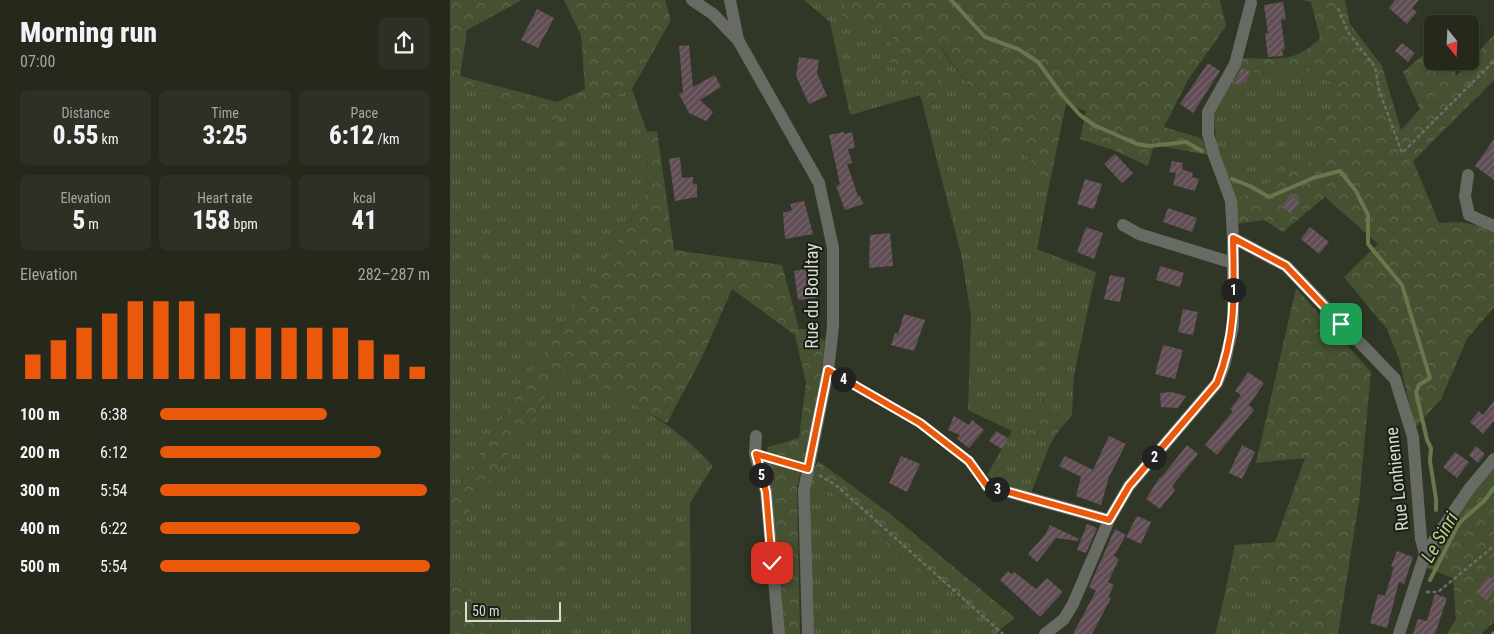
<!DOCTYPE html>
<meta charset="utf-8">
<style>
body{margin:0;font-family:"Roboto Condensed",sans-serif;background:#2d3125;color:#f1f3f6;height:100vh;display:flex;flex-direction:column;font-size:19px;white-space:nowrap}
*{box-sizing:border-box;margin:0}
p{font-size:16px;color:#a3a6a3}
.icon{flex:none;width:28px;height:28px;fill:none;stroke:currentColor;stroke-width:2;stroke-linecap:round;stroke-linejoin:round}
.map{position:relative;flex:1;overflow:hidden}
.sheet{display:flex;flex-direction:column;background:#25291c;width:450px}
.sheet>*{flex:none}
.needle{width:32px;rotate:162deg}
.buttons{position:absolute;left:974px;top:15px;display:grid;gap:10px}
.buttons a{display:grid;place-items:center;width:55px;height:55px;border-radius:8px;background:#25291c;box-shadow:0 1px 4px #0004,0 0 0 1px #42453b;font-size:25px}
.scale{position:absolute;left:15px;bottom:12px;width:96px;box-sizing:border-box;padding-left:5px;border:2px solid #d7dbd0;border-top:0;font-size:14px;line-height:18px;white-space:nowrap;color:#d7dbd0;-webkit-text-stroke:4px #1b1e16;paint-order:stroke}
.pin{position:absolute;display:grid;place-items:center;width:42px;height:42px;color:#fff;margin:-21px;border-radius:10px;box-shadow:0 2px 8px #0006}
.km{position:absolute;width:25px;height:25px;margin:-12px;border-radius:50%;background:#222;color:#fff;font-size:14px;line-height:25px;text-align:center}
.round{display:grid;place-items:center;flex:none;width:52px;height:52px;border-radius:8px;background:#2d3125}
.headline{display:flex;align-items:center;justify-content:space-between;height:85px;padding:0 20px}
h1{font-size:28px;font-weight:800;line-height:38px}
.metrics{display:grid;grid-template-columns:repeat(3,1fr);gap:8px;height:85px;padding:5px 20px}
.metrics div{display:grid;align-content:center;border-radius:8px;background:#2d3125;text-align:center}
.metrics b{font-size:25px;font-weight:800}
.metrics small{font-size:14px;font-weight:400}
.metrics p{font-size:14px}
.chart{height:140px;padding:10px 20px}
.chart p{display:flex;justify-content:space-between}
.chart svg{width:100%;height:90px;margin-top:5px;stroke:#ea580c;stroke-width:6}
ul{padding:0 20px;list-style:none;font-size:16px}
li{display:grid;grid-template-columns:80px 60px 1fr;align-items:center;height:38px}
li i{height:12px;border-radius:6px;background:#ea580c}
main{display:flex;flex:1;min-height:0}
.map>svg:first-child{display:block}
</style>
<main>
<section class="sheet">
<div class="headline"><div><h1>Morning run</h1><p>07:00</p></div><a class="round"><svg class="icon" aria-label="share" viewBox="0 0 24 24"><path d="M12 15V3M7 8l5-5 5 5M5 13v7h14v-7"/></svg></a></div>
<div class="metrics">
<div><p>Distance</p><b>0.55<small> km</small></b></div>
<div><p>Time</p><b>3:25</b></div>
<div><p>Pace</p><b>6:12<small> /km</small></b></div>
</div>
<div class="metrics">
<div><p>Elevation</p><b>5<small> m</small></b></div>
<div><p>Heart rate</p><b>158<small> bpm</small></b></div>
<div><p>kcal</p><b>41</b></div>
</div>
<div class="chart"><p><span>Elevation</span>282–287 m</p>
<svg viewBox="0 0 160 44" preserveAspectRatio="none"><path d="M5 44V32M15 44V25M25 44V19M35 44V12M45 44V6M55 44V6M65 44V6M75 44V12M85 44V19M95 44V19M105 44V19M115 44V19M125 44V19M135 44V25M145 44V32M155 44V38"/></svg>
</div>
<ul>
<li><b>100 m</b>6:38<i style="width:62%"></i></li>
<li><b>200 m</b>6:12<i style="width:82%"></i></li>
<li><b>300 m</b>5:54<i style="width:99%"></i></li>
<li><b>400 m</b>6:22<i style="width:74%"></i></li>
<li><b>500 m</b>5:54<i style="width:100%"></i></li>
</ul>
</section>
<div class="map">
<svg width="1044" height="634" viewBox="0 0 1044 634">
<defs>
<pattern id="grass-tufts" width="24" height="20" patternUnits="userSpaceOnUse" patternTransform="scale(1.25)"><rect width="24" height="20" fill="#465132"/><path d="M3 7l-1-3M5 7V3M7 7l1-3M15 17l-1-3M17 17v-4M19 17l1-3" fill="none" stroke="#60694f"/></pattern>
<pattern id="forest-crowns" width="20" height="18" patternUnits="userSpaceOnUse" patternTransform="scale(1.25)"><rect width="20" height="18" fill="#465132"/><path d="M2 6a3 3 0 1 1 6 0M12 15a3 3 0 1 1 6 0" fill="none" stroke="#60694f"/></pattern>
<pattern id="building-hatch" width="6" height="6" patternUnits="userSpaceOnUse" patternTransform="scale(1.25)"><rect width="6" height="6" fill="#614d55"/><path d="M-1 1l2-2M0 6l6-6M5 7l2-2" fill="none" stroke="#77666c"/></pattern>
</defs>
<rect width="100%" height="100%" fill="#313726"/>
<g fill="url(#grass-tufts)">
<path d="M354 0H398L391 16 434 25 444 34 437 58 470 95 400 115 380 22Z"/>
<path d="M490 48 539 112 542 147 569 146 599 186 587 249 646 272 624 375 622 415 610 429 591 398 577 431 600 444 581 493 548 484 537 475 562 431 518 410 521 315 511 254 473 106 491 101 486 73Z"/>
<path d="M788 66 810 74 859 67 861 79 886 81 895 102 876 154 785 200 768 154 763 114Z"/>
<path d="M0 86H11L103 121 182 89 197 132 198 190 188 209 0 499Z"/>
<path d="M116 367C168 396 223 420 263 466L240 503 241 634H51L0 570V540Z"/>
<path d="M360 478 408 510 450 555 552 628 547 634H363Z"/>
<path d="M813 563 830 569 816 634H765L770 616Z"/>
</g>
<g fill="url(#forest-crowns)">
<path d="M0 0H72L17 30 10 76 107 102 135 89 131 35 114 0H215L221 20 182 89 103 121 11 86H0Z"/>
<path d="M398 0H770L776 26 738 80 714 127 751 138 759 155 704 145 698 166 666 151 630 139 636 111 616 104 599 186 569 146 542 147 539 112 491 48 486 73 491 101 473 106 470 95 436 58 444 34 434 25 418 31 391 15Z"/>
<path d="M853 0H895L900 24 932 66 951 130 970 109 953 72 982 48V61H998L1007 76 1044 35V80L963 161 989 223 1011 222 1044 229V307L1017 339 991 399 965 428 949 359 937 329 894 277 928 244 875 197 833 232 814 220 785 224V200L875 154 857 120 894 102 886 81 861 79 858 67 810 74 788 66 793 58C825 59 847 63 870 38L861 2Z"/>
<path d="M207 131 224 250 332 265 349 329H356L375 341 367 407 347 487 350 634H334L313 467 318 447 349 438 356 383 345 335 282 289 253 355 217 423 116 367 0 540V499L188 209 198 190 197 132Z"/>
<path d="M846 288 921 372 909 502 888 634H816L830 569 813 563 770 616 785 545 825 542 855 458 806 463Z"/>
<path d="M590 397 610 429 600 444 577 431Z"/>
<path d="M1044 459V622L1031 634H997L1006 619 1003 578 970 565Z"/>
<path d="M368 461 438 512 565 618 552 628 450 555 408 510 360 478Z"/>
<path d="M0 570 51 634H0Z"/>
</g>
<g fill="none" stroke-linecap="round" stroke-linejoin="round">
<g stroke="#68774c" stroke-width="4">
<path d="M501 0 535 37 568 49 588 62 613 96 630 115 644 125 687 144 699 146 736 142 752 151"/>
<path d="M782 179 800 186 819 197 863 178 890 171 906 191 918 215V244L952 285 980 378 969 385 966 392 977 440 981 448 980 461 986 499V510"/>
<path d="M980 580 1009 523 1034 501 1044 488"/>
<path d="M1043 634 1044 633"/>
</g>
</g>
<g fill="url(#building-hatch)">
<path d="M945 0H969L962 8 967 12 957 24 939 8Z"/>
<path d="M833 2 836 19 831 20 835 49H832L833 56 818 57 815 33H818L814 5Z"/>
<path d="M87 9 104 18 88 48 71 40Z"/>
<path d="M952 43 965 53 958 62 945 51Z"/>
<path d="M239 45 243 87 265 75 271 87 250 100 263 112 256 121 239 113 229 94 233 92 229 46Z"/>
<path d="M349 57 369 60 367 73 377 96 359 104 346 76Z"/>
<path d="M758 63 770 71 743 113 730 104Z"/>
<path d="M792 68 800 72 795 83 793 82 790 86 784 83Z"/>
<path d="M394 132 395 134 402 132 405 148 398 149 402 163 397 164 408 196H410L413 204 395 210 386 186 390 184 379 135Z"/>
<path d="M1044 139V180L1025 166Z"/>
<path d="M665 154 683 173 672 183 654 164Z"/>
<path d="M230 157 232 178 243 177V185L247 183V197L225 201 219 159Z"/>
<path d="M722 161 733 163 732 169 743 173 742 177 749 179 745 191 723 185 726 173 719 172Z"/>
<path d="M635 179 652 184 644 209 627 204Z"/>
<path d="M841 194 850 202 841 214 832 206Z"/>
<path d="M354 201 363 234 335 239 333 213 342 210 340 204Z"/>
<path d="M718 208 747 218 742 232 713 222Z"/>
<path d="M636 227 653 233 644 259 627 252Z"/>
<path d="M860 227 879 242 869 254 851 239Z"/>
<path d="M440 233 443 266 419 268 420 235Z"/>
<path d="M710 266 734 273 730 287 706 280Z"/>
<path d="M360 268 366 298 348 300 344 271Z"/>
<path d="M660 275 675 278 670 302 654 299Z"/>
<path d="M733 309 748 312 743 335 728 332Z"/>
<path d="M454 314 475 320 464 351 441 345 445 333 448 334Z"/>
<path d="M713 345 733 350 725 379 705 374Z"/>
<path d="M798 372 814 383 799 405 804 410 767 455 755 445 783 411 780 409 791 395 785 391Z"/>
<path d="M721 392 736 396 728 408 711 407 710 393Z"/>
<path d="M1044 401V421L1033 434 1020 422 1029 411 1033 415Z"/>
<path d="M504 416 519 425 522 420 534 430 519 448 507 439 510 435 498 430Z"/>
<path d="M546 431 558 438 552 449 539 441Z"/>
<path d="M659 436 676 444 659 477 651 505 626 496 631 477 609 466 615 456 643 470Z"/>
<path d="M737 445 748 454 722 486 725 490 710 509 696 499 710 477 711 478Z"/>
<path d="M792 445 805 452 792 479 779 473Z"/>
<path d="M1026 446 1035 454 1028 463 1019 455Z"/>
<path d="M1005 452 1019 462 1007 478 993 467Z"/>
<path d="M451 456 470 464 457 492 439 483Z"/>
<path d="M687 516 701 522 691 544 676 537Z"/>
<path d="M637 524 647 528 636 553 627 550Z"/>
<path d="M600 525 629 539 628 541 606 538 587 562 578 554 595 535Z"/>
<path d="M665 529 676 535 664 556 669 559 658 582 664 585 658 597 661 598 642 634H623L646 591 639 587Z"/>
<path d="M947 551 963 557 954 584 949 582 937 628 920 623 928 594 935 596 944 567 941 566Z"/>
<path d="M558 571 561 574 564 572 586 589 597 578 613 592 590 617 550 580Z"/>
<path d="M1038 576 1044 580V590L1036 600 1026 592Z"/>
<path d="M985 594 997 598 985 634H963L968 619 977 621Z"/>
</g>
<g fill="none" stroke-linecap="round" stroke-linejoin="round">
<g stroke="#6a6f61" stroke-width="2.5" stroke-dasharray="4 2.5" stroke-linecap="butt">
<path d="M888 8 898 32 925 67 929 90 952 153 1044 61"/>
<path d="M389 377C438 405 497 430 530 477"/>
<path d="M320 458 348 466"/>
<path d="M369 475 387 486 553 634"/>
<path d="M976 592H988L1044 546"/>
</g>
<g stroke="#686b63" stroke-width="12">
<path d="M242 0 263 14 288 40 369 183 383 248V326L378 371 354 490 358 634"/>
<path d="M280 0 288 40"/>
<path d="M1018 175 1015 196 1019 215 1044 226"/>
<path d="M673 225 689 234 783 263"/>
<path d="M783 238 836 266 945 379 963 437 971 539 975 554"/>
<path d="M306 436 305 454 316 492 329 634"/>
<path d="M537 486 659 520"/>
<path d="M595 634 614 619 623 604 659 520 679 486 767 383 774 366 783 326V238L781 201 764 155 758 134V112L785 64 801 3"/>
<path d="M949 634 975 554 1019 489 1044 459"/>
</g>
</g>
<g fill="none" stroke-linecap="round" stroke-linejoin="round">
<g stroke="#fff" stroke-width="10">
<path id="route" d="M322 563 316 492 306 454 358 469 378 370 470 423 519 461 537 486 659 520 679 486 767 383C787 333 784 291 783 238L836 266 891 324"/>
</g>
<use href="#route" stroke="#ea580c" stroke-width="6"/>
</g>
<g text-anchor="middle" stroke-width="4" stroke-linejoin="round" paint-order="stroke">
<g font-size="18" fill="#d7dbd0" stroke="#1b1e16">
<text transform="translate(362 296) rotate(-90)" y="6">Rue du Boultay</text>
<text transform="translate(947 479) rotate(-96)" y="6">Rue Lonhienne</text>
</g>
<g font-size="19" font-style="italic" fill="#b9d18b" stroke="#1b1e16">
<text transform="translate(989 537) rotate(-60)" y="7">Le Sinri</text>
</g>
</g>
</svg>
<div class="buttons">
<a><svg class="needle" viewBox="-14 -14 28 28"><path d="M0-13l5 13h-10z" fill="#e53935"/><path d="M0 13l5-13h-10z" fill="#a3a6a3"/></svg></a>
</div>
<div class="scale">50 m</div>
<div class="pin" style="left:891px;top:324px;background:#1e9e55"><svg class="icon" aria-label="arrive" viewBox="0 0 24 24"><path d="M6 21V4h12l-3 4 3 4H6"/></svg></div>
<div class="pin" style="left:322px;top:563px;background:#d93025"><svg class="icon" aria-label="check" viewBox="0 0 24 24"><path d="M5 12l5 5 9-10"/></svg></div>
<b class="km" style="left:783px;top:290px">1</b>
<b class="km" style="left:704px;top:457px">2</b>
<b class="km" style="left:547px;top:489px">3</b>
<b class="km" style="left:393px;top:379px">4</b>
<b class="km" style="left:311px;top:475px">5</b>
</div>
</main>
